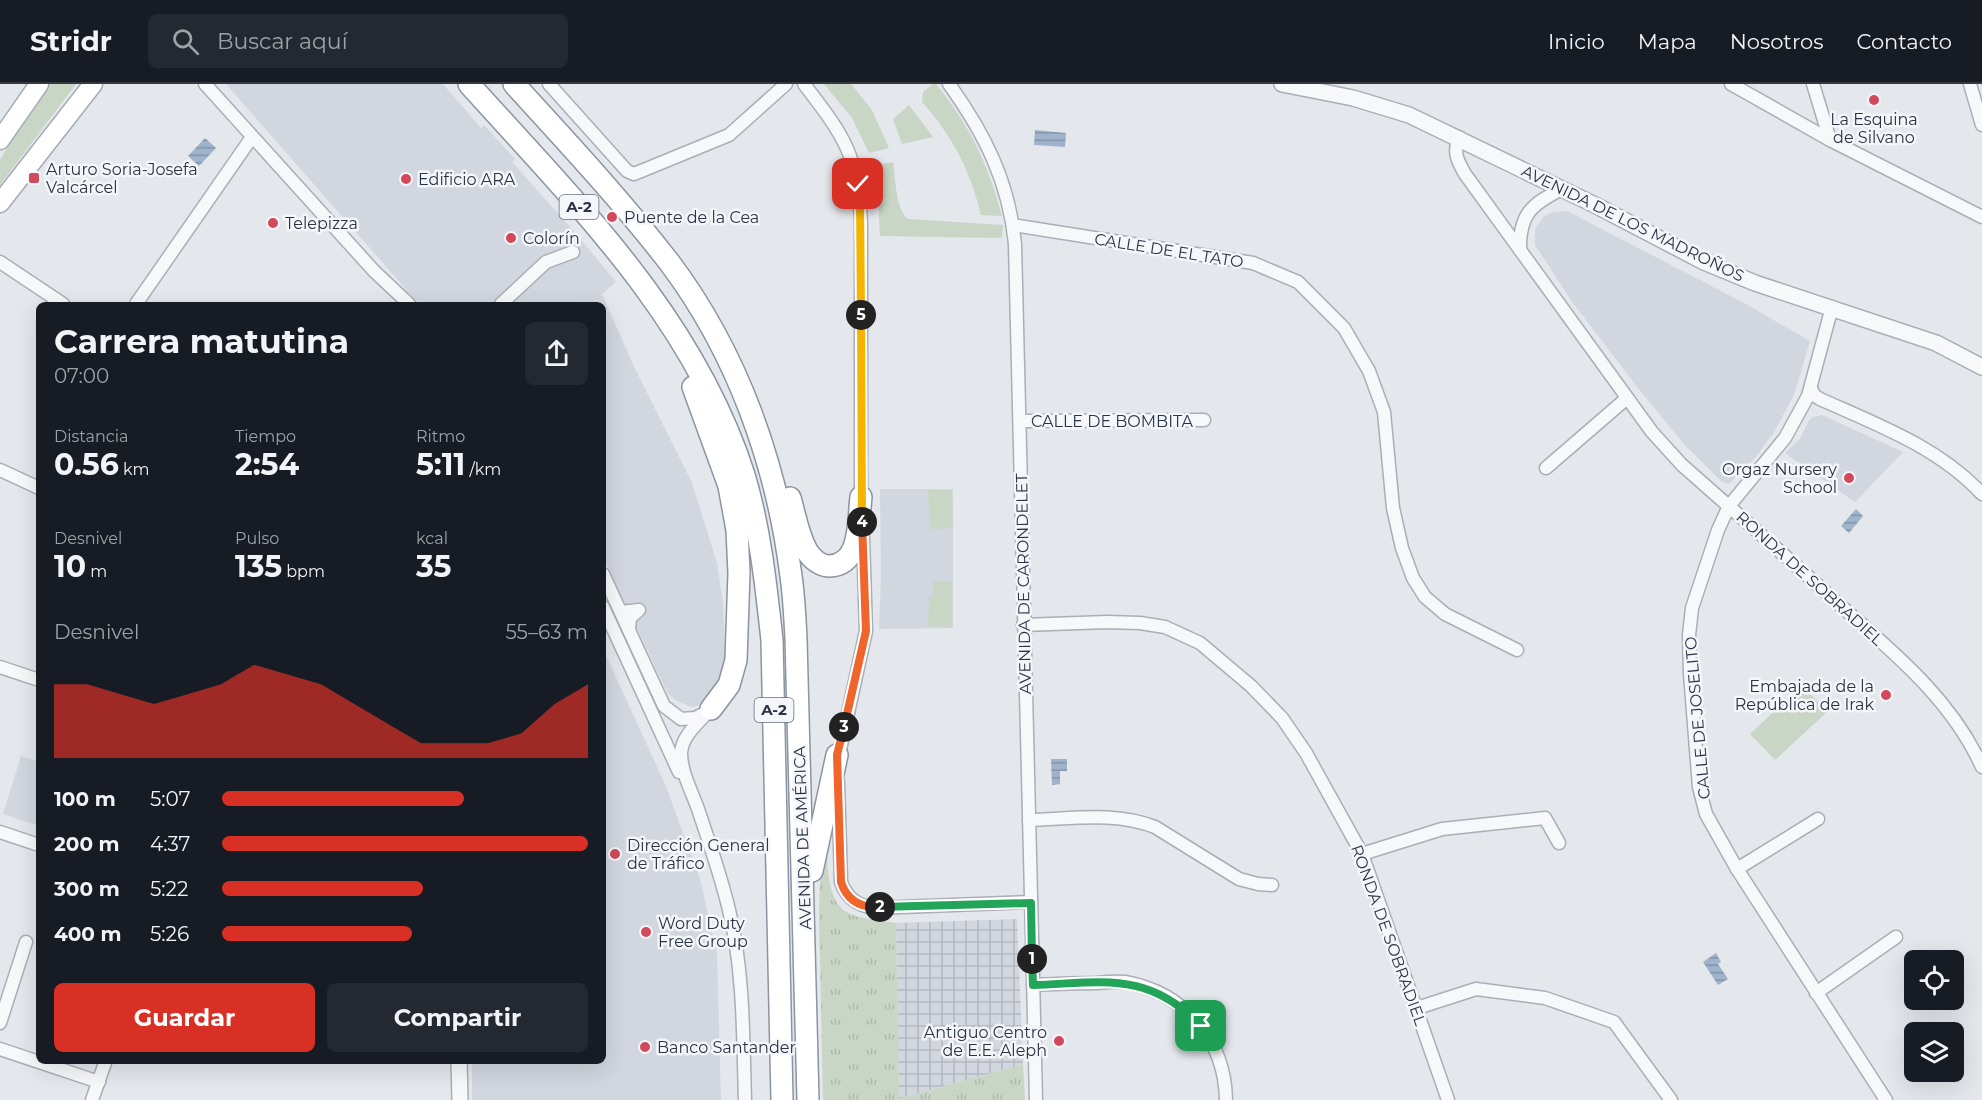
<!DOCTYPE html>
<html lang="es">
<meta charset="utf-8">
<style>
body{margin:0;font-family:Montserrat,sans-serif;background:#242831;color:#f1f3f6;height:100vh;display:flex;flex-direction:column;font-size:22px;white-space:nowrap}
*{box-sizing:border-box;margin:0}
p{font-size:20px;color:#9ea1a6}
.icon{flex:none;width:33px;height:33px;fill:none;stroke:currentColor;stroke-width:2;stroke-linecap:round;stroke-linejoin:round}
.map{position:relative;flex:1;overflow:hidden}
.drawer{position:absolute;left:36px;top:218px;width:570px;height:762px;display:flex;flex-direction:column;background:#171b24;border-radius:9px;box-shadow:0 6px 24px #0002}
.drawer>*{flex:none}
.buttons{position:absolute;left:1904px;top:866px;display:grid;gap:12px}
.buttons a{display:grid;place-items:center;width:60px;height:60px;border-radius:9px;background:#171b24;box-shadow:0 6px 24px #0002;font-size:30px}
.pin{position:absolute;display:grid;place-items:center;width:51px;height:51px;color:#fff;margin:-26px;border-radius:12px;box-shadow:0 3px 9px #0006}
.km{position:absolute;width:30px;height:30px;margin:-15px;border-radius:50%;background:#222;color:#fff;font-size:16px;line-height:30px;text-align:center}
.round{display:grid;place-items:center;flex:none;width:63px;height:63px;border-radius:9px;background:#242831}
.summary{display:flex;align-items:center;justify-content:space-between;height:102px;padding:0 18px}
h1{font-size:33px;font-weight:700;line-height:45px}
.figures{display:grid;grid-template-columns:repeat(3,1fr);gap:9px;height:102px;padding:6px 18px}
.figures div{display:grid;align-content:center}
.figures b{font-size:30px;font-weight:700}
.figures small{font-size:16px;font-weight:400}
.figures p{font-size:16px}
.chart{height:168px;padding:12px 18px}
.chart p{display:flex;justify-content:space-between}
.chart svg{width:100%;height:108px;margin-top:6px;fill:#d93025;opacity:.7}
.primary-button{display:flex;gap:12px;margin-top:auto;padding:12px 18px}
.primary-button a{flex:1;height:69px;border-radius:9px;background:#d93025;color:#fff;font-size:24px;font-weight:700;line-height:69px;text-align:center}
.primary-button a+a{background:#242831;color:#f1f3f6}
ul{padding:0 18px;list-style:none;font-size:20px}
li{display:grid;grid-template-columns:96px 72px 1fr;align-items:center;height:45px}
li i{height:15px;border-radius:8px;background:#d93025}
header{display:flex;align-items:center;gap:36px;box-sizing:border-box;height:84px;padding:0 30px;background:#171b24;border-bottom:2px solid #363941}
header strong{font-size:28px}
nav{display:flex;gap:33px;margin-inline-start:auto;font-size:21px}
.search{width:420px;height:54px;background:#242831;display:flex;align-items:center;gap:15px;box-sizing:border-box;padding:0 21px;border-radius:9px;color:#9ea1a6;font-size:22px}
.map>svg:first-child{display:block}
</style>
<header>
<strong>Stridr</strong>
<div class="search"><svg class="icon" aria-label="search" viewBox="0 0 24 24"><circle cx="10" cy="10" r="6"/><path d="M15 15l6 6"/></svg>Buscar aquí</div>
<nav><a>Inicio</a><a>Mapa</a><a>Nosotros</a><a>Contacto</a></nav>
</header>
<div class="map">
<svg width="1982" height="1016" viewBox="0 0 1982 1016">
<defs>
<pattern id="industrial-grid" width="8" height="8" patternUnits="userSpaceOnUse" patternTransform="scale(1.5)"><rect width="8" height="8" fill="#d2d6de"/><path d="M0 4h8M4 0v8" fill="none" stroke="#b4b8c0"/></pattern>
<pattern id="grass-tufts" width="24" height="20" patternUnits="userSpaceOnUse" patternTransform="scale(1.5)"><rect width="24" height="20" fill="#c9d6c5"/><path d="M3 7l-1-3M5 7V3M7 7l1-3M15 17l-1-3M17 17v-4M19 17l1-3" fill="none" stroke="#adb8ab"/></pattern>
<pattern id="water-rules" width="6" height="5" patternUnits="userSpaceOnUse" patternTransform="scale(1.5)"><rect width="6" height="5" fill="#9fb4cc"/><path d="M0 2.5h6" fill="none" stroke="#8293a7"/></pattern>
</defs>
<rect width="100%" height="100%" fill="#e4e7ec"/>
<g fill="#d2d6de">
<path d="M226 0H443L481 44 484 41 515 75 512 78 578 152 616 198 602 210 635 285 692 399 717 479 723 519 725 570 721 597 703 621 692 623 677 617 668 610 603 473V220H419Z"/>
<path d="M1567 127 1746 220 1810 257 1794 311 1774 348 1755 374 1729 400 1721 397 1684 360 1638 304 1573 219 1535 161V145L1544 132 1553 128Z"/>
<path d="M1822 331 1903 368 1855 418 1785 369 1800 355 1809 336 1813 333Z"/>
<path d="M880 405H953V544L879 545 881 492Z"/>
<path d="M603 565 665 700 700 795 717 870 721 1016H472V977L603 976Z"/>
<path d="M21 672 39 678V742L3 730Z"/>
</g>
<path fill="url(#industrial-grid)" d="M1017 835 1023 980 899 1015 896 839Z"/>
<path fill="url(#grass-tufts)" d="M827 745C828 768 824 813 845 827 859 836 880 836 896 839L899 1015 1023 980 1025 1016H823L819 833 820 795Z"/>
<g fill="#c9d6c5">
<path d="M46 0H76L0 101V76L23 35Z"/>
<path d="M824 0H851L872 26 889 64 869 69 852 34Z"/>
<path d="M933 0H936C970 42 988 80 1002 132L981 131C971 88 952 51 922 18L923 8Z"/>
<path d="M909 21 933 53 902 60 893 35Z"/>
<path d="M893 78C896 94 895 125 908 135L1003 141 1002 154 880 152 877 99 874 82Z"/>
<path d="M928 406H952L953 444 930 445Z"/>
<path d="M934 497H952V543L928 542 929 513H933Z"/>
<path d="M1802 601 1827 628 1775 676 1750 650Z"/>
</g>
<g fill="url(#water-rules)">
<path d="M1035 46 1066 49 1065 63 1034 61Z"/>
<path d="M205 54 216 64 199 82 188 72Z"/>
<path d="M1856 425 1863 432 1849 449 1841 442Z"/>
<path d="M1051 675H1067V687H1060V700L1052 701Z"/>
<path d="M1716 869 1721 878 1718 880 1728 895 1718 901 1703 878Z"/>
</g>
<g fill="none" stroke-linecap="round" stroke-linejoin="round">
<g stroke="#a9aeb7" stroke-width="15">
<g id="minor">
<path d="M205 0 374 187 409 220"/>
<path d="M549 0 627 87 634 90 729 51 786 0"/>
<path d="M804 0C844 52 859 72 861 140V418"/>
<path d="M949 0C985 50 1009 98 1015 160L1036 1016"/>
<path d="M1731 0 1830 56 1982 133"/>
<path d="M1813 0 1830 56"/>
<path d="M1970 0 1982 41"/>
<path d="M1459 53C1453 69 1457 76 1465 90L1652 348 1682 381C1732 425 1782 469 1832 514 1888 564 1950 612 1982 683"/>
<path d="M1013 141 1253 179 1298 198 1344 244 1369 287 1384 328 1393 424 1402 464 1413 494 1425 513 1445 530 1517 566"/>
<path d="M1520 166C1519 130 1532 120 1562 105"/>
<path d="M0 178 63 220"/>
<path d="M136 220 252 53"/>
<path d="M501 220 546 178 573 168"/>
<path d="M1832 223 1808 312 1785 354 1729 422 1718 446 1692 524 1689 551 1690 590 1699 703 1706 730 1737 785 1886 1016"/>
<path d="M1811 304 1814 311 1820 315C1878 341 1938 363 1982 410"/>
<path d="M1020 337 1204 336"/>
<path d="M1546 384 1627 314"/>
<path d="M0 386 39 404"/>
<path d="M603 490 664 622 681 635 695 634 705 629"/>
<path d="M603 523 679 688"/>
<path d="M621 528 639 526 630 534 629 545"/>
<path d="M1023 541 1107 538 1140 539 1165 543 1200 559 1251 602 1282 634 1306 669 1362 770 1448 1016"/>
<path d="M0 583 39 596"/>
<path d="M711 625C700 637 682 651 681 669 681 688 692 708 698 725 709 758 721 792 729 826 744 887 743 953 745 1016"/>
<path d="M838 675 866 547 863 453"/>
<path d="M838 698 841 798C847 815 858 822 875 824L1031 818"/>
<path d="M1029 736C1071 735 1115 727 1155 743L1239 795 1258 800 1272 801"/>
<path d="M0 748 39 761"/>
<path d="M1362 770 1442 745 1545 734 1559 759"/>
<path d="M1737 785 1818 735"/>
<path d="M1033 901C1054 900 1076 899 1097 899 1106 898 1116 897 1125 898 1185 909 1225 956 1226 1016"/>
<path d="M1816 909 1896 853"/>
<path d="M1417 924 1476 905 1545 914 1614 938 1671 1016"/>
<path d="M0 939 26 858"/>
<path d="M0 965 99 998"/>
<path d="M92 1016 106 976"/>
</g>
</g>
<g stroke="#a9aeb7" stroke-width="18">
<g id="tertiary">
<path d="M1282 0 1353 14 1409 31 1595 121 1704 178 1755 199 1936 259 1982 283"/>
<path d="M459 976 460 1016"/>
</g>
</g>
<g stroke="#a3abb8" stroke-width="21">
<g id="primary">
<path d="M0 56 39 0"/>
<path d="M0 119 93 0"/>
</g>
</g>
<g stroke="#8b94a3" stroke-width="24">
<g id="motorway">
<path d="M469 0C576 119 694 234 744 391 760 444 766 501 772 556L782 1016"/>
<path d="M514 0C567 58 621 116 669 178 737 268 777 380 791 492 794 513 795 534 796 555L808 1016"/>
<path d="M693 303 729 402 737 446 739 489 736 576 729 601 711 625"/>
<path d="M790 414C795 431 798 451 807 467 811 474 820 482 829 482 862 481 858 436 861 413"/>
<path d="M812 787 837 671"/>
</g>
</g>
<use href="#minor" stroke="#f7f8fa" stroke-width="12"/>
<use href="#tertiary" stroke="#f7f8fa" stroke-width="15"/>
<use href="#primary" stroke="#fff" stroke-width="18"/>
<use href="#motorway" stroke="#fff" stroke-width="21"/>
</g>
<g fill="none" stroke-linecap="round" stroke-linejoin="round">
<g stroke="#fff" stroke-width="12">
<path id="split-1" d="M1032 875 1033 901C1102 899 1148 886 1201 942"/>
</g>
<g stroke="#fff" stroke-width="12">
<path id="split-2" d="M880 823 1031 819 1032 875"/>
</g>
<g stroke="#fff" stroke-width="12">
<path id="split-3" d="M844 643 837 671 841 798C847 817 861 824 880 823"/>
</g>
<g stroke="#fff" stroke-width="12">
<path id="split-4" d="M844 643 866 547 862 438"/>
</g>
<g stroke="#fff" stroke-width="12">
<path id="split-5" d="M861 231 862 438"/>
</g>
<g stroke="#fff" stroke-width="12">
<path id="split-6" d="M858 100 860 115 861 231"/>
</g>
<use href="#split-1" stroke="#22a559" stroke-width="8"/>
<use href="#split-2" stroke="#22a559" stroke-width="8"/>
<use href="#split-3" stroke="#f0652b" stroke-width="8"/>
<use href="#split-4" stroke="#f0652b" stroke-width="8"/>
<use href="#split-5" stroke="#f5b400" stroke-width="8"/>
<use href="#split-6" stroke="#f5b400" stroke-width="8"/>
</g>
<g fill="#d1495b" stroke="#f4f6f9" stroke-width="2">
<circle cx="1874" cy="16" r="6"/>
<rect x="28" y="88" width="12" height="12" rx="3"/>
<circle cx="406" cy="95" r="6"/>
<circle cx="612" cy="133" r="6"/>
<circle cx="273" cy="139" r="6"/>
<circle cx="511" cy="154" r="6"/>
<circle cx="1849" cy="394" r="6"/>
<circle cx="1886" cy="611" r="6"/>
<circle cx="615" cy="770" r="6"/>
<circle cx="646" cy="848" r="6"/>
<circle cx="1059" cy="957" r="6"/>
<circle cx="645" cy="963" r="6"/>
</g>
<g text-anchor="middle" stroke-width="5" stroke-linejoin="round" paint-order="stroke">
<g fill="#f4f6f9" stroke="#676e7b" stroke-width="1.5">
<rect x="559.5" y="111" width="39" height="24" rx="4.5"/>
<rect x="754.5" y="614" width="39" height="24" rx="4.5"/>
</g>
<g font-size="15" font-weight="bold" fill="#2b3445">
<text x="579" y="128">A-2</text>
<text x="774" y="631">A-2</text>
</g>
<g font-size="16" fill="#2b3445" stroke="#f4f6f9" text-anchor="start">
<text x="1874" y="41" text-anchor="middle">La Esquina<tspan x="1874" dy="18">de Silvano</tspan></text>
<text x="46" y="91">Arturo Soria-Josefa<tspan x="46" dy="18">Valcárcel</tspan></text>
<text x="418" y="101">Edificio ARA</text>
<text x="624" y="139">Puente de la Cea</text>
<text x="285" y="145">Telepizza</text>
<text x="523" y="160">Colorín</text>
<text x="1837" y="391" text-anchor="end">Orgaz Nursery<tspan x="1837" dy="18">School</tspan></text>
<text x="1874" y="608" text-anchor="end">Embajada de la<tspan x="1874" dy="18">República de Irak</tspan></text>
<text x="627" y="767">Dirección General<tspan x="627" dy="18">de Tráfico</tspan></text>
<text x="658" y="845">Word Duty<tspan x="658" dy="18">Free Group</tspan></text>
<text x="1047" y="954" text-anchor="end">Antiguo Centro<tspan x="1047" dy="18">de E.E. Aleph</tspan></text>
<text x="657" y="969">Banco Santander</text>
</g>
<g font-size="16" fill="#2b3445" stroke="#f4f6f9">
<text transform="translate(1633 139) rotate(26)" y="6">AVENIDA DE LOS MADROÑOS</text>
<text transform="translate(1169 166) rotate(9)" y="6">CALLE DE EL TATO</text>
<text x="1112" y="343">CALLE DE BOMBITA</text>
<text transform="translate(1810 494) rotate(42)" y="6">RONDA DE SOBRADIEL</text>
<text transform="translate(1023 500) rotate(-91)" y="6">AVENIDA DE CARONDELET</text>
<text transform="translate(1697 634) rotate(-95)" y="6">CALLE DE JOSELITO</text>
<text transform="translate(802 754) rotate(-92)" y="6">AVENIDA DE AMÉRICA</text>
<text transform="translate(1389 851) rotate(70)" y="6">RONDA DE SOBRADIEL</text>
</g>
</g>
</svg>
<div class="buttons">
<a><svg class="icon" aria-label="locate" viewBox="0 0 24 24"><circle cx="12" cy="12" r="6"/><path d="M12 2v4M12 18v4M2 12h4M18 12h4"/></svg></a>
<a><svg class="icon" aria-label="layers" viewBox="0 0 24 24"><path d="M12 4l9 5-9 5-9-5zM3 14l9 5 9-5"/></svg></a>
</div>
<div class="pin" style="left:1201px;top:942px;background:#1e9e55"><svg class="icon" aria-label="arrive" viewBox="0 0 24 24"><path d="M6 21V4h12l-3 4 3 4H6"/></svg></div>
<div class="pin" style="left:858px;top:100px;background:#d93025"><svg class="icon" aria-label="check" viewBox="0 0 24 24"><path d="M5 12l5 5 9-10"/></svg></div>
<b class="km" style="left:1032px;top:875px">1</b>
<b class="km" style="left:880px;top:823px">2</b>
<b class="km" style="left:844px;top:643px">3</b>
<b class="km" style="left:862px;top:438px">4</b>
<b class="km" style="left:861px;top:231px">5</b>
<section class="drawer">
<div class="summary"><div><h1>Carrera matutina</h1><p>07:00</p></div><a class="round"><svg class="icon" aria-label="share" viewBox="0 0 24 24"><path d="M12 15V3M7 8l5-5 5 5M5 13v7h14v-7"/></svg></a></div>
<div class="figures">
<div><p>Distancia</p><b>0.56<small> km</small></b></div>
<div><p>Tiempo</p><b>2:54</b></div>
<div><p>Ritmo</p><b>5:11<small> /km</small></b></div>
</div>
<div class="figures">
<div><p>Desnivel</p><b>10<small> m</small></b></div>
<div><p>Pulso</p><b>135<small> bpm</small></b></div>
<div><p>kcal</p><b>35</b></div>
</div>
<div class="chart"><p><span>Desnivel</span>55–63 m</p>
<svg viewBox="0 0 160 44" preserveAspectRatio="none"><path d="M0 44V14L10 14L20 18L30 22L40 18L50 14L60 6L70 10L80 14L90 22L100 30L110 38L120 38L130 38L140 34L150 22L160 14V44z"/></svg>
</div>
<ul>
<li><b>100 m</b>5:07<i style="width:66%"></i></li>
<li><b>200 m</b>4:37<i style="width:100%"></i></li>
<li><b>300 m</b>5:22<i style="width:55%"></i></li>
<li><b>400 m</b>5:26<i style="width:52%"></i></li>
</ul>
<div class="primary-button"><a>Guardar</a><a>Compartir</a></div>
</section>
</div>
